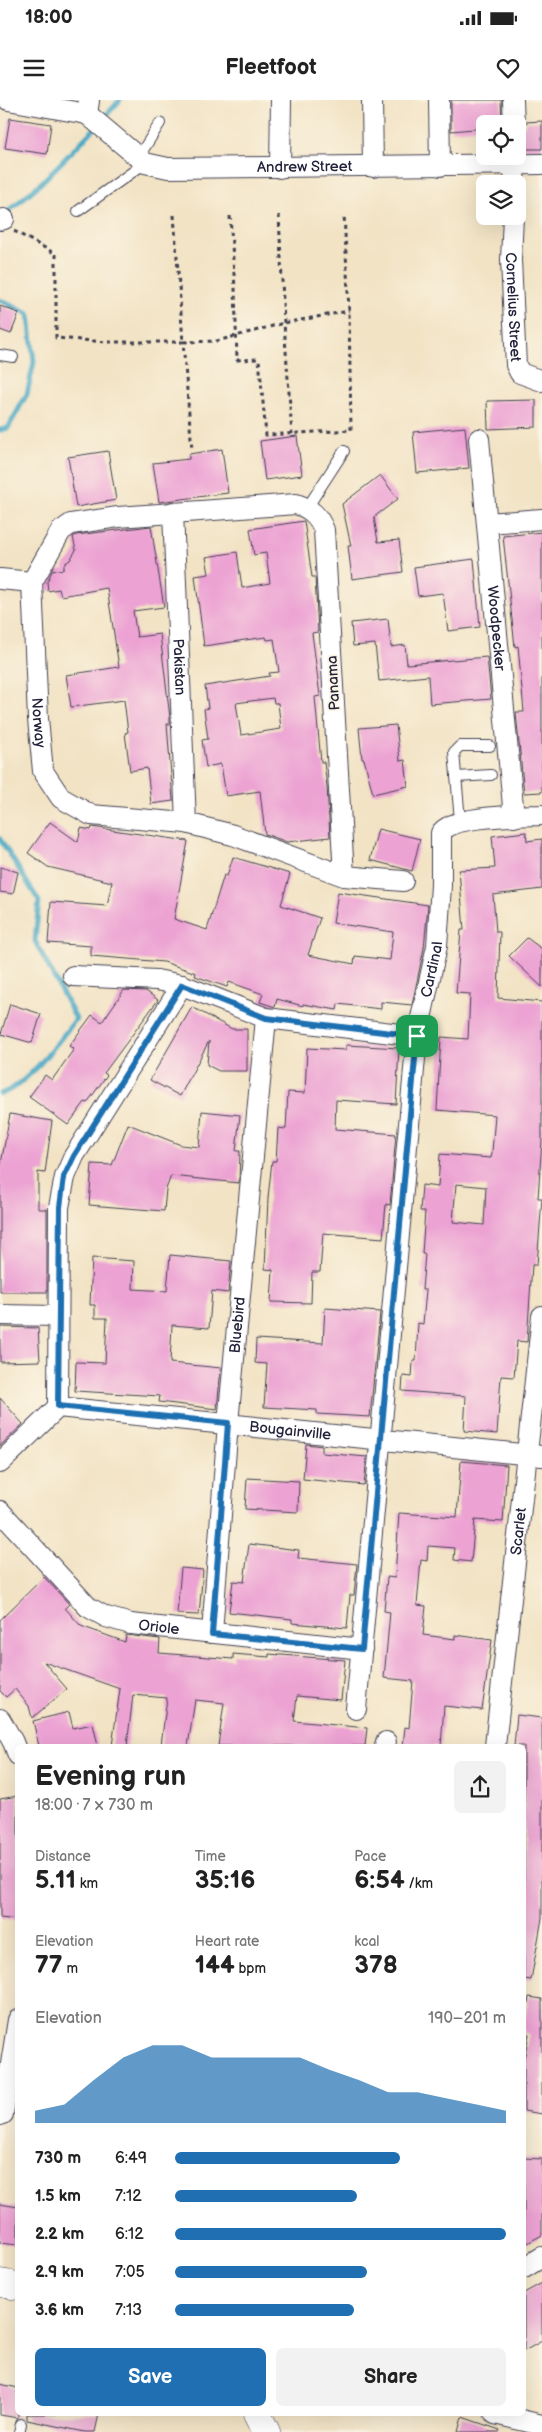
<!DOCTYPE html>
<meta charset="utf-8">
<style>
body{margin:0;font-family:"Balsamiq Sans",sans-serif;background:#f2f2f2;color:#222;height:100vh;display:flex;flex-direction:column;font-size:19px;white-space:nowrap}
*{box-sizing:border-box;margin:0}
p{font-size:16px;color:#767676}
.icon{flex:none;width:28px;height:28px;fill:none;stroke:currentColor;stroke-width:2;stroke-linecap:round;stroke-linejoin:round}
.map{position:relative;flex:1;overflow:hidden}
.sheet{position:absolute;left:15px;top:1644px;width:511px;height:672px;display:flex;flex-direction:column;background:#fff;border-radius:8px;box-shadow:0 5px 20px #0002}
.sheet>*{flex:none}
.buttons{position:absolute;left:476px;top:15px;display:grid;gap:10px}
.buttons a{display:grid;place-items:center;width:50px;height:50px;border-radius:8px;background:#fff;box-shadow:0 5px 20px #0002;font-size:25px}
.pin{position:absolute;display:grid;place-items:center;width:42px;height:42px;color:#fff;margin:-21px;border-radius:10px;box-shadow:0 2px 8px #0006}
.round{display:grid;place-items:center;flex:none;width:52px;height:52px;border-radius:8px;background:#f2f2f2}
.summary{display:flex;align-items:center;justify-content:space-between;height:85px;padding:0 20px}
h1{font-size:28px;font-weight:600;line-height:38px}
.stats{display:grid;grid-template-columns:repeat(3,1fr);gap:8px;height:85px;padding:5px 20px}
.stats div{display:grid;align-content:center}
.stats b{font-size:25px;font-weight:600}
.stats small{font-size:14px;font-weight:400}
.stats p{font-size:14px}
.chart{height:140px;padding:10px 20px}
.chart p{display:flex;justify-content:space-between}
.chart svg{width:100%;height:90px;margin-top:5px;fill:#1f6fb2;opacity:.7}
.primary-button{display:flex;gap:10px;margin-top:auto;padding:10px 20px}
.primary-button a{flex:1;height:58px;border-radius:8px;background:#1f6fb2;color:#fff;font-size:20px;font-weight:600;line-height:58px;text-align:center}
.primary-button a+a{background:#f2f2f2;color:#222}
ul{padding:0 20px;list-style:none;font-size:16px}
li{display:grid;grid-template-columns:80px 60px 1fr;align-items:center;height:38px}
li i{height:12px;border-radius:6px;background:#1f6fb2}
.status{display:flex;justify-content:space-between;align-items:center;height:35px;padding:0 25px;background:#fff;direction:ltr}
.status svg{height:14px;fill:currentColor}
header{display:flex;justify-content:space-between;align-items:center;height:65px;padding:0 20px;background:#fff;font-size:22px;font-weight:600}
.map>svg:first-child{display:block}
</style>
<div class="status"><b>18:00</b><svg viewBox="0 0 49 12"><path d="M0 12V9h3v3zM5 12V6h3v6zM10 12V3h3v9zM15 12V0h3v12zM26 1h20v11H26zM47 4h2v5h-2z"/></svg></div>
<header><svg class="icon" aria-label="menu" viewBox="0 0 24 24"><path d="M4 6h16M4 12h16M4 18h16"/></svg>Fleetfoot<svg class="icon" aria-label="heart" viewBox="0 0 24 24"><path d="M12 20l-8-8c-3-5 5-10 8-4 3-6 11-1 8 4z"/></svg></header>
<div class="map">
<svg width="542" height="2332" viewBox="0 0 542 2332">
<rect width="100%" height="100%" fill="#fcf5e5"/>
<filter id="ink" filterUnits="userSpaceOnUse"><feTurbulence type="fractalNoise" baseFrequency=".02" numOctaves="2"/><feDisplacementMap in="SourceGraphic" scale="10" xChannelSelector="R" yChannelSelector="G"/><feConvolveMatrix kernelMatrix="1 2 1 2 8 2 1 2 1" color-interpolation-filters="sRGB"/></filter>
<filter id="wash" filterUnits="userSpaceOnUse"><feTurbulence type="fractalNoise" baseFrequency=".0096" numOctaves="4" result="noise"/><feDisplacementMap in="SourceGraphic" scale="20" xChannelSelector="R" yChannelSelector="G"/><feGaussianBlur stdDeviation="1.12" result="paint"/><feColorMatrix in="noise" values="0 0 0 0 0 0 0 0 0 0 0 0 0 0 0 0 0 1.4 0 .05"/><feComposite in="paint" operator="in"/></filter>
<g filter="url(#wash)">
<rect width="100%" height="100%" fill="#f2e3c5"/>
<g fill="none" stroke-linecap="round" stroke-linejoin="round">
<g stroke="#44a7c4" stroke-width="5">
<path d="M102 20 120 0"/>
<path d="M5 114 40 84 96 27"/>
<path d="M0 200 29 214 34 262 27 294 8 328 0 330"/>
<path d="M0 739 39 801 35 841 76 919C58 941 28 986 0 994"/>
</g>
</g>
<g id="blocks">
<g fill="#eca2d3" fill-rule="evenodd">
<path d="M451 0H501L502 24H485V28L451 31Z"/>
<path d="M10 18 51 24 47 54 5 48Z"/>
<path d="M542 21V49H525L522 46 521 33 526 22Z"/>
<path d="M0 206 19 213 11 234 0 230Z"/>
<path d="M536 300V327L488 329 487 301Z"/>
<path d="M465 327 469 368 417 373 413 332Z"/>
<path d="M297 336 302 375 265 380 260 341Z"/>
<path d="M222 349 228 393 159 402 153 363 189 359V354Z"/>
<path d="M108 351 116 400 76 407 68 357Z"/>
<path d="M380 375 398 399 374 417 378 442 399 440 403 472 352 479 348 446H351L342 404Z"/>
<path d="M304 421 312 477H315L318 532 312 533 320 596 315 597 321 662H324L327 687 330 737 287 742 265 734 260 691 226 696 221 664 206 667 202 640 208 639 204 609 208 608 205 586 270 576 269 573 279 572 274 539 267 540 266 537 204 546 195 476 209 474 206 457 237 452 242 488 270 483 266 453 254 455 250 429ZM273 598 274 603H278L281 629 241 635 236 603Z"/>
<path d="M151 426 164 507 133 511 137 537 160 534 170 618V624H167L173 701 151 704 147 668 130 671 125 633 128 632 124 600 71 607 66 575 119 567 107 488 61 496 59 489 48 491 47 482 52 471 64 469V464L70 460 76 450 73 437 76 435Z"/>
<path d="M542 432V692L524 693 516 612H524L518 546 515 547 503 436Z"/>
<path d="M474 459 480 527 448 531 443 493 418 496 414 467Z"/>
<path d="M388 519 391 547 405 545 407 564 487 557 491 599 430 604 428 576 379 581 375 544 353 546 351 523Z"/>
<path d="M396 625 400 661 405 660 408 686 373 694 364 659H362L359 628Z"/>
<path d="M50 722 78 742 81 728 91 730 92 727 188 741 174 819 207 830 224 775 227 776 233 757 290 774 281 805 320 818 308 855 354 864 355 856 390 860 393 832 333 823 338 792 428 805 424 848 412 905 381 902V909L338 904 337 910 303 904V906L277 899 275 907 260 902 263 894 229 882 227 887 195 876 196 873 164 862 91 856V846L48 843 51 802 107 806 112 782 48 767 28 753Z"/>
<path d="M378 729 420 739 412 771 370 760Z"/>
<path d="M526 732 527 741 542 739V789L493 795 496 832H500L498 898 542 902V1041L538 1098H542L537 1165H532L527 1242 517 1241 514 1277 501 1276 497 1334 464 1331 466 1296 402 1291 403 1276 412 1277 413 1261H416L418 1223 423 1224 426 1190H422L425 1154H422L425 1111H420L422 1085 438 1087 440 1054 491 1058 492 1052 495 1015 437 1010 441 937 468 939 470 894 456 893 461 830H464L459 770 495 768 492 736ZM456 1084 486 1087 484 1125 453 1122Z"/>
<path d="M0 767 18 772 13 794 0 792Z"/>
<path d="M527 838 542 849V887L509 856Z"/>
<path d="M124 890 146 891 158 900 104 973 107 975 87 1003 85 1002 68 1025 29 997 45 975 52 980 74 949 69 946 92 915 102 922Z"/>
<path d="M10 904 41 914 32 943 1 934Z"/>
<path d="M192 907 232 929H247V971H219L207 965 209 941 180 996 150 980Z"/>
<path d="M346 945 399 948 396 1004 336 1000 335 1029 396 1034 390 1105 386 1104 383 1138 323 1133 320 1172H312L311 1203 271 1202 273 1170 265 1169 268 1098 272 1061H276L278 1028 286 1029 288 992 305 993 307 948 346 950Z"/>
<path d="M202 1011 240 1015 236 1051H240L239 1083 171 1076 166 1089 164 1111 89 1105 92 1064 112 1065 128 1024 181 1045 199 1047Z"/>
<path d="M10 1014 52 1021 45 1073 38 1072V1109H47V1192H0V1069Z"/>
<path d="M170 1155 231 1161 228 1193 212 1191 209 1228 172 1225 170 1263 221 1268 217 1309 159 1302 160 1296 75 1291 76 1262 105 1263 107 1218H95V1205H90L92 1158 134 1161 133 1189 167 1191Z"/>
<path d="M325 1208 380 1212 370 1317 317 1314V1310L264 1307 267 1264 255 1263 256 1239 323 1243Z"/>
<path d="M0 1227 38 1228 40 1261 0 1262Z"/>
<path d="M0 1298 23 1324 0 1346Z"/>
<path d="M306 1344 322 1346V1353L367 1357 364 1385 303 1379Z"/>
<path d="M461 1361 507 1365 503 1422 475 1420 471 1462 454 1460 455 1448 428 1446 427 1461 421 1460 417 1505 426 1506 423 1535 455 1539V1535L492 1540 482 1610 444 1606 441 1646H403L405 1627 409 1628 413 1581 384 1578 390 1512 384 1511 387 1477 395 1478 399 1413 457 1417Z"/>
<path d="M247 1378 299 1381 298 1412 245 1409Z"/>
<path d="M249 1444 299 1450 298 1458 357 1464 354 1495H350L347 1528 292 1523V1519L229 1512 233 1481 244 1482Z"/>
<path d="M181 1468 203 1470 199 1515 177 1514Z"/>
<path d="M44 1477 69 1504 65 1508 81 1526 125 1542 126 1535 160 1539 159 1553 233 1559V1554L269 1557V1554L345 1560 341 1600 297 1596 294 1621 367 1628 365 1646H218L224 1603 195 1600 188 1646 161 1645 167 1598 133 1595 127 1646H112L120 1589 44 1562 67 1589 32 1618 29 1606 15 1589 6 1597 0 1591V1520Z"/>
<path d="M69 1612 73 1628 93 1624 98 1646H39L33 1621Z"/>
<path d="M517 1615 542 1618V1818L531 1880 524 1879V1646H514Z"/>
<path d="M18 1696V1820L0 1818V1699Z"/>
<path d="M529 1897 542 1899V2014L524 2011V1959L529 1934 524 1933V1923Z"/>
<path d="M524 2058 542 2059V2135L524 2145Z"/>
<path d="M0 2104 18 2107V2145L0 2143Z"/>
<path d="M542 2183V2241L524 2251V2193Z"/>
<path d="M0 2284 18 2288V2318L0 2315Z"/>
<path d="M27 2314H99L95 2332H85L27 2320Z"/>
<path d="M462 2317 500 2330 499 2332H458Z"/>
</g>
</g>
</g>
<g filter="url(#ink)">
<use href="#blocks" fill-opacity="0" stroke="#413f50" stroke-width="1"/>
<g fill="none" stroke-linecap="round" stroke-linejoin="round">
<g stroke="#413f50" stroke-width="12">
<g id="service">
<path d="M138 58 160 23"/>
<path d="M78 111 145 63"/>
<path d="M0 255 13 257"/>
<path d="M307 408 344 351"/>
<path d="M456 677 491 675"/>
<path d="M460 721 454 652 460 646H490"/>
<path d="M19 2332 21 2324"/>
</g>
</g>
<g stroke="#413f50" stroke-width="22">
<g id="minor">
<path d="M8 0 87 14 89 1"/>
<path d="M372 0 373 67"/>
<path d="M439 0 440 66"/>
<path d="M513 0 514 24"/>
<path id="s1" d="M87 14 145 63 168 68 542 64"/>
<path d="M280 68 281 0"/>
<path d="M514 84 515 56"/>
<path id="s2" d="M513 116 511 160 516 265 520 273 542 281"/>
<path d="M0 120 4 119"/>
<path id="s3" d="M479 339 514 717"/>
<path id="s4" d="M173 412 186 723"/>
<path d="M487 423 542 419"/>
<path d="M0 479 32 482"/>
<path id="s5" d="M344 776 324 430C318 415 311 409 296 404L118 417 71 424 61 431 32 482 38 619 43 671 61 698 91 715 186 723 233 735 344 776 403 781"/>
<path d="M73 876 157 880 182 885 266 918 417 936"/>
<path d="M0 1215 58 1216"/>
<path d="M58 1307 59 1107 65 1077 74 1056 182 885"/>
<path id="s6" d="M0 1363 58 1307 542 1356"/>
<path id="s7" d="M0 1411 88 1507 106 1517 131 1524 362 1549"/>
<path id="s8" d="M212 1533 228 1323 266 918"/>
<path id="s9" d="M356 1609 417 936 437 846 441 785V733C452 715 521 716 542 715"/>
<path d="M0 1619 13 1642 18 1655"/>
<path d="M385 1646 386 1642"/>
<path id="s10" d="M495 1646 542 1216"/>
<path d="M0 2015 3 2014 18 1920"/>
<path d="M524 2168 542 2157"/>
<path d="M495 2314 542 2325"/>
</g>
</g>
<g stroke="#413f50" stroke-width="29">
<g id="secondary">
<path d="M0 2183 18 2186"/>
<path d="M257 2314 266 2332"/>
</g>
</g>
<g stroke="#413f50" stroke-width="3" stroke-dasharray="4 4" stroke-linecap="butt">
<path d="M174 115 183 242 217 241 284 223 349 211"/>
<path d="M279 115 284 223 292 334"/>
<path d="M230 116 235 188 237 260 259 259 266 335 351 330 349 211 344 114"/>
<path d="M14 131 56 154V238L107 242H183L192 350"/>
</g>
<use href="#service" stroke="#fff" stroke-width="10"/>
<use href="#minor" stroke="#fff" stroke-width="20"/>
<use href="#secondary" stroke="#fff" stroke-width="28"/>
</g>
</g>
<g fill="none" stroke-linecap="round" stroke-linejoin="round" filter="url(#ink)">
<g stroke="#fff" stroke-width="10">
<path id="route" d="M182 885 266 918 417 936 362 1549 212 1534 228 1323 58 1306 60 1107 64 1077 74 1056Z"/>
</g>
<use href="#route" stroke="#1f6fb2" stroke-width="6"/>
</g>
<g text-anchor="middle" stroke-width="4" stroke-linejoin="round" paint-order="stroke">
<g font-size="15" fill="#22223b" stroke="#fcf5e5">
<text dy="5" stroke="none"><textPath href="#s1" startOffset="236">Andrew Street</textPath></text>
<text dy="5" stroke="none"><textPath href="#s2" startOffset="91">Cornelius Street</textPath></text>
<text dy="5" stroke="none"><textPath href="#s3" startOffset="190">Woodpecker</textPath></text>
<text dy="5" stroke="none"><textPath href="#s4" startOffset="155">Pakistan</textPath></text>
<text transform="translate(333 583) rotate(-93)" y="5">Panama</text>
<text dy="5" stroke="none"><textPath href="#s5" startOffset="824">Norway</textPath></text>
<text dy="5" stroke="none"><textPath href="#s9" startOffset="744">Cardinal</textPath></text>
<text dy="5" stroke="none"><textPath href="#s8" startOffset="309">Bluebird</textPath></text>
<text dy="5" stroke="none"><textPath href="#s6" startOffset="314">Bougainville</textPath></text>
<text dy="5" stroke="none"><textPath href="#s10" startOffset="216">Scarlet</textPath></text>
<text dy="5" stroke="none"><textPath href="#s7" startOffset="205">Oriole</textPath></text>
</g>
</g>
</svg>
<div class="buttons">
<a><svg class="icon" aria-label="locate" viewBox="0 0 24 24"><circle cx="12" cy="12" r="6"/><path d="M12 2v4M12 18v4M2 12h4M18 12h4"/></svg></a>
<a><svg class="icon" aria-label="layers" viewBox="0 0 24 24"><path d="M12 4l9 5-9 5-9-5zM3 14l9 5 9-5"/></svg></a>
</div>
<div class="pin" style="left:417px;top:936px;background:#1e9e55"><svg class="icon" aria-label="arrive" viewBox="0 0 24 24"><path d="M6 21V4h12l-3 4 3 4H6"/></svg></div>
<section class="sheet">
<div class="summary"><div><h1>Evening run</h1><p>18:00 · 7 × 730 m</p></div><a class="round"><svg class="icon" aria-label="share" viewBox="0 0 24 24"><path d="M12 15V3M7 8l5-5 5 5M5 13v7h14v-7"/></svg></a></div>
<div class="stats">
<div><p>Distance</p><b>5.11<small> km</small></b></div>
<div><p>Time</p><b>35:16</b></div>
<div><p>Pace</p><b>6:54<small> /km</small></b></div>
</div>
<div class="stats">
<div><p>Elevation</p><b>77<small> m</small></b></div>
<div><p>Heart rate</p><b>144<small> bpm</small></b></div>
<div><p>kcal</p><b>378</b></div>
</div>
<div class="chart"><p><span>Elevation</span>190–201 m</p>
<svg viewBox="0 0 160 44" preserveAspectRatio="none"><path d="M0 44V38L10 35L20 23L30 12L40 6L50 6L60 12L70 12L80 12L90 12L100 18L110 23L120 29L130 29L140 32L150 35L160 38V44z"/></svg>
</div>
<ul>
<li><b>730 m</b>6:49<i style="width:68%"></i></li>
<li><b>1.5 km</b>7:12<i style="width:55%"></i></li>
<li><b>2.2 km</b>6:12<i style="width:100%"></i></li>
<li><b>2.9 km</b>7:05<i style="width:58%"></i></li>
<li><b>3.6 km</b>7:13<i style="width:54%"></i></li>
</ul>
<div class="primary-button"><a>Save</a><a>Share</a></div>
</section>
</div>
